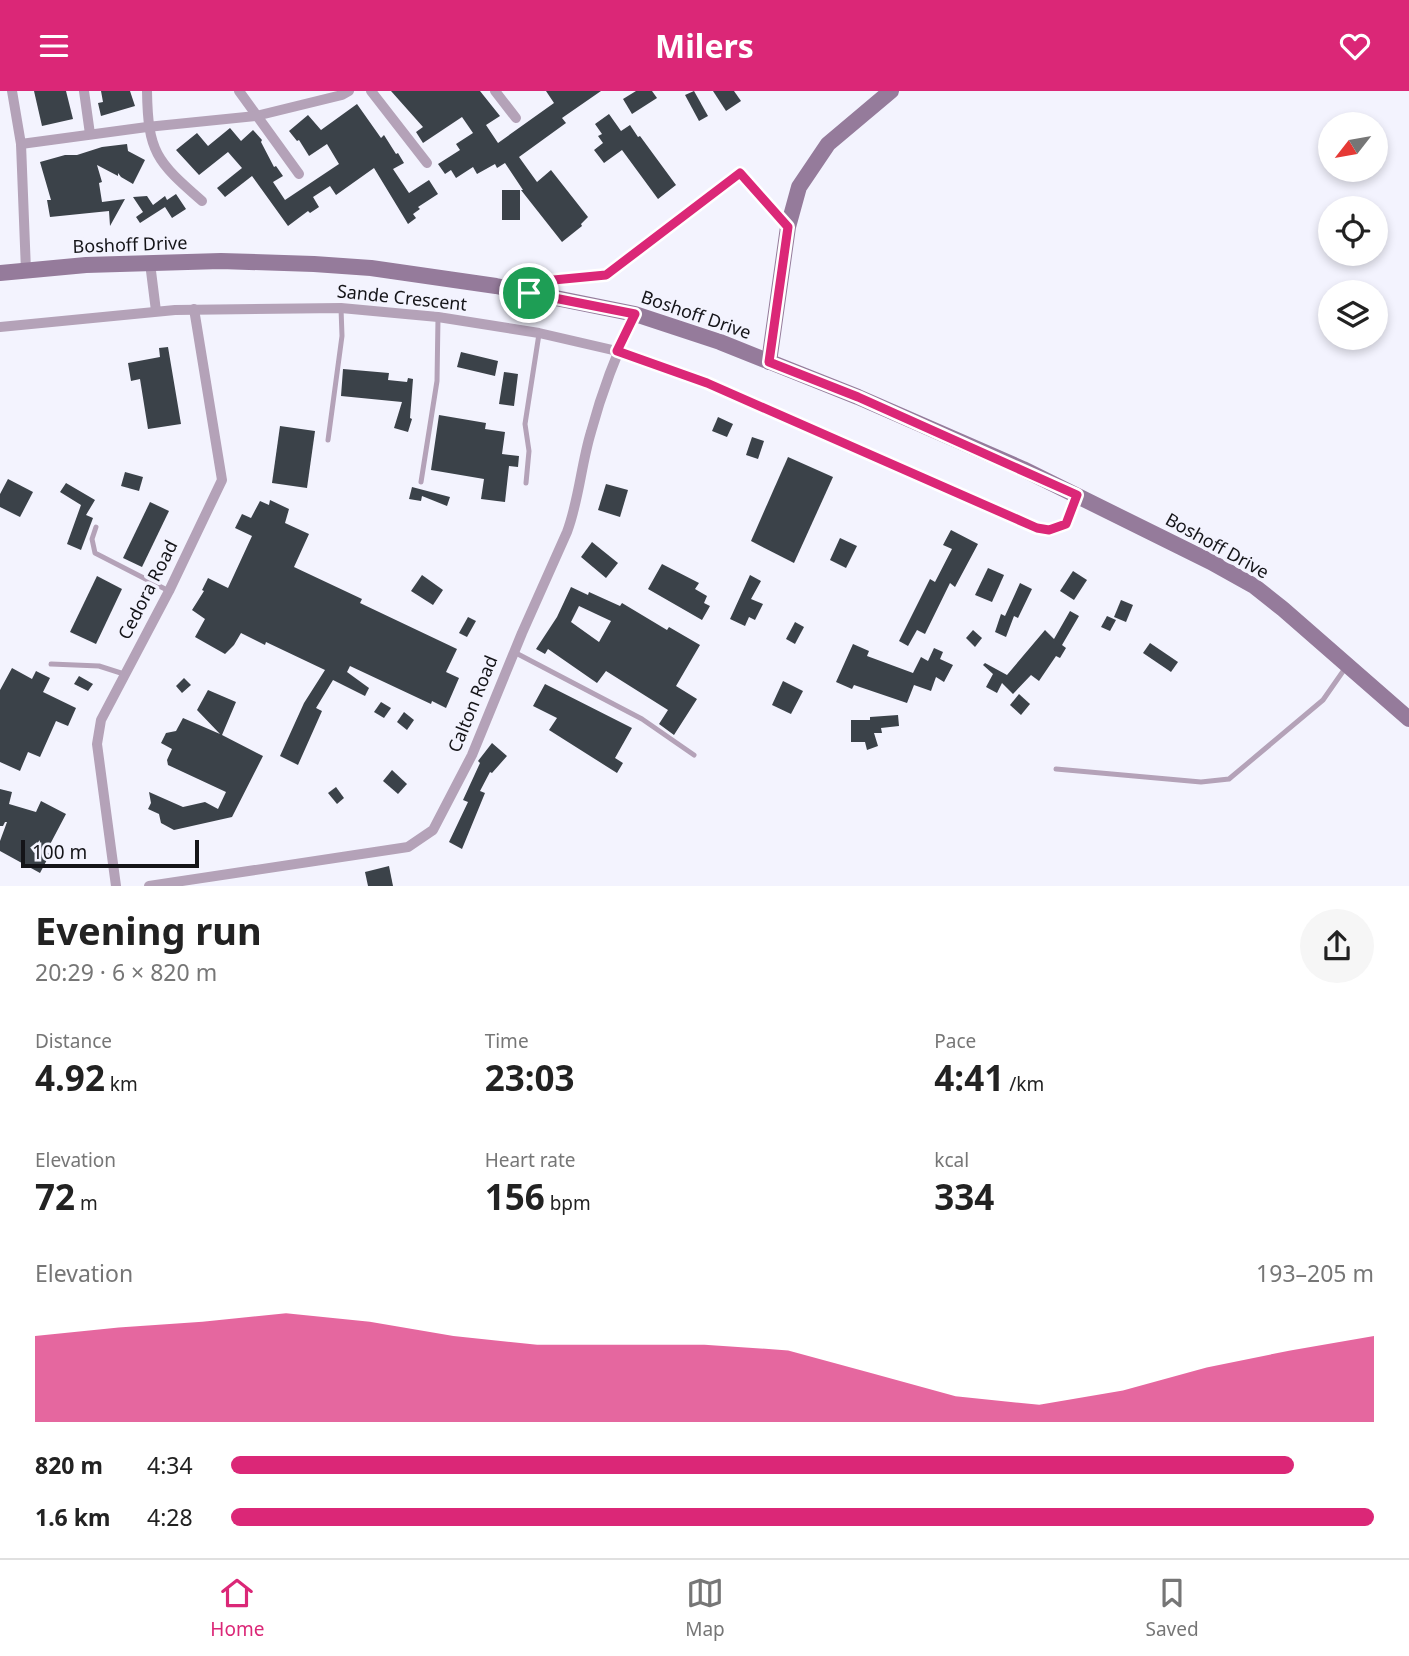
<!DOCTYPE html>
<meta charset="utf-8">
<style>
body{margin:0;font-family:"Noto Sans",sans-serif;background:#f6f6f6;color:#222;height:100vh;display:flex;flex-direction:column;font-size:26px;white-space:nowrap}
*{box-sizing:border-box;margin:0}
p{font-size:23px;color:#767676}
.icon{flex:none;width:38px;height:38px;fill:none;stroke:currentColor;stroke-width:2;stroke-linecap:round;stroke-linejoin:round}
.map{position:relative;height:795px;overflow:hidden}
.drawer{display:flex;flex-direction:column;background:#fff;flex:1}
.drawer>*{flex:none}
.needle{width:46px;rotate:239deg}
.buttons{position:absolute;left:1318px;top:21px;display:grid;gap:14px}
.buttons a{display:grid;place-items:center;width:70px;height:70px;border-radius:50%;background:#fff;box-shadow:0 4px 10px #0003;font-size:35px}
.scale{position:absolute;left:21px;bottom:18px;width:178px;box-sizing:border-box;padding-left:7px;border:4px solid #141418;border-top:0;font-size:19px;line-height:24px;white-space:nowrap;color:#141418;-webkit-text-stroke:5px #f3f3fe;paint-order:stroke}
.pin{position:absolute;display:grid;place-items:center;width:60px;height:60px;color:#fff;margin:-30px;border:4px solid #fff;border-radius:50%;box-shadow:0 2px 7px #0007}
.round{display:grid;place-items:center;flex:none;width:74px;height:74px;border-radius:37px;background:#f6f6f6}
.overview{display:flex;align-items:center;justify-content:space-between;height:119px;padding:0 35px}
h1{font-size:38px;font-weight:700;line-height:52px}
.figures{display:grid;grid-template-columns:repeat(3,1fr);gap:10px;height:119px;padding:7px 35px}
.figures div{display:grid;align-content:center}
.figures b{font-size:35px;font-weight:700}
.figures small{font-size:19px;font-weight:400}
.figures p{font-size:19px}
.chart{height:196px;padding:14px 35px}
.chart p{display:flex;justify-content:space-between}
.chart svg{width:100%;height:126px;margin-top:7px;fill:#db2777;opacity:.7}
ul{padding:0 35px;list-style:none;font-size:23px}
li{display:grid;grid-template-columns:112px 84px 1fr;align-items:center;height:52px}
li i{height:18px;border-radius:9px;background:#db2777}
header{display:flex;justify-content:space-between;align-items:center;height:91px;padding:0 35px;background:#db2777;color:#fff;font-size:32px;font-weight:700}
.tab-bar{display:flex;justify-content:space-around;align-items:center;height:98px;border-top:2px solid #e0e0e0;background:#fff;font-size:19px;color:#767676}
.tab-bar a{display:grid;justify-items:center;gap:4px}
.tab-bar .on{color:#db2777}
.map>svg:first-child{display:block}
</style>
<header><svg class="icon" aria-label="menu" viewBox="0 0 24 24"><path d="M4 6h16M4 12h16M4 18h16"/></svg>Milers<svg class="icon" aria-label="heart" viewBox="0 0 24 24"><path d="M12 20l-8-8c-3-5 5-10 8-4 3-6 11-1 8 4z"/></svg></header>
<div class="map">
<svg width="1409" height="795" viewBox="0 0 1409 795">
<rect width="100%" height="100%" fill="#f3f3fe"/>
<g fill="#3b4249" fill-rule="evenodd">
<path d="M34 0H66L73 28 42 35Z"/>
<path d="M101 0H130L135 15 101 25 98 12 103 11Z"/>
<path d="M391 0H480L500 25 486 34 498 52 554 12 546 0H601L562 27 566 32 519 66 537 91 551 79 588 126 581 133 582 135 562 151 521 99H523L505 72 497 77 495 73 477 83 473 76 456 87 451 79 445 83 438 73 460 59 456 53 473 42 462 26 423 52 416 41 423 36Z"/>
<path d="M636 0H652L657 7 632 23 623 8Z"/>
<path d="M694 0 708 25 699 30 685 4Z"/>
<path d="M713 0H734L741 10 726 20Z"/>
<path d="M357 13 381 47 384 44 396 63 398 62 404 72 393 78 409 102 429 89 438 103 418 116 420 118 413 123 416 127 408 133 374 77 336 104 330 95 313 106 319 116 310 122 308 120 288 135 252 85 225 106 217 97 242 77 228 61 199 84 176 59 197 42 208 55 230 37 241 50 253 39 262 49 261 51 274 76 276 75 283 85 273 91 285 109 339 73 327 53 309 65 299 49 297 50 289 40 308 24 321 39Z"/>
<path d="M609 23 621 40 630 34 638 46 640 45 676 94 658 108 622 59 604 72 594 59 603 52 598 45 602 43 595 33Z"/>
<path d="M127 53 128 60 145 69 133 93 121 86 118 82V85L97 74 102 91 99 92 102 111 125 108 110 135 109 120 50 126 47 109H51L40 71 65 64H77L102 56Z"/>
<rect x="502" y="99" width="18" height="30"/>
<path d="M176 103 186 118 172 127 165 116 140 132 136 126 143 121 133 106 147 105 153 114 165 105 167 109Z"/>
<path d="M168 256 181 333 148 338 140 288 131 290 128 272 160 266 159 257Z"/>
<path d="M461 261 498 270 495 285 457 276Z"/>
<path d="M343 278 389 282 388 289 407 291 408 287 413 288 410 327 412 328 408 341 394 337 402 311 341 305Z"/>
<path d="M504 281 518 283 514 315 499 313Z"/>
<path d="M439 324 486 332 485 338 505 341 502 363 519 365 518 376 509 375 505 411 481 408 484 388 431 379Z"/>
<path d="M718 326 733 333 727 346 712 340Z"/>
<path d="M280 335 315 340 307 397 272 392Z"/>
<path d="M752 346 764 350 758 368 746 364Z"/>
<path d="M788 366 833 386 794 472 751 450Z"/>
<path d="M125 381 143 386 139 400 121 395Z"/>
<path d="M8 388 33 401 20 426 0 416V403Z"/>
<path d="M66 392 95 409 86 424 93 427 81 459 67 453 81 414 60 401Z"/>
<path d="M606 393 628 399 620 426 598 419Z"/>
<path d="M412 396 450 406 447 415 422 405 421 410 409 408Z"/>
<path d="M270 409 289 418 285 432 309 443 294 476 362 508 360 512 457 558 446 581 459 587 446 617 432 610 431 613 350 575 347 581 369 597 365 605 333 589 316 617 322 620 298 674 280 665 304 612 325 579 266 551 265 554 241 542 234 554 225 563 195 546 205 528 192 519 204 500 202 499 208 487 228 497 252 445 235 437 242 423 251 427 260 410 269 414Z"/>
<path d="M150 411 169 420 142 476 123 467Z"/>
<path d="M951 439 978 453 955 496 950 492 925 543 917 539 908 555 899 550 930 488 935 491 952 458 943 454Z"/>
<path d="M840 447 857 455 846 477 830 469Z"/>
<path d="M592 451 618 472 606 487 581 466Z"/>
<path d="M662 473 699 492 695 498 707 505 704 512 710 515 702 529 648 498Z"/>
<path d="M988 477 1004 484 992 511 975 504Z"/>
<path d="M1073 480 1087 489 1074 509 1060 500Z"/>
<path d="M422 484 443 499 433 514 411 500Z"/>
<path d="M750 484 761 490 751 508 763 513 755 529 749 526 745 535 730 528Z"/>
<path d="M97 485 122 498 96 553 70 541Z"/>
<path d="M1020 492 1032 498 1018 527 1014 525 1006 546 995 541 1001 523 1005 525Z"/>
<path d="M571 496 588 504 589 501 620 515 622 512 667 539 669 536 700 554 676 595 697 608 674 644 659 633 668 619 606 580 597 592 548 558 545 563 536 558 557 526ZM579 515 611 530 599 551 571 531Z"/>
<path d="M1121 509 1133 514 1126 531 1114 526Z"/>
<path d="M1070 520 1079 525 1062 554 1066 557 1060 567 1056 565 1039 590 1031 584 1013 603 1002 592 997 602 986 596 993 583 983 574 985 572 1007 584 1045 539 1054 548Z"/>
<path d="M1107 525 1116 529 1110 540 1101 536Z"/>
<path d="M468 526 476 530 467 546 459 542Z"/>
<path d="M795 531 804 536 795 553 786 548Z"/>
<path d="M973 539 982 547 975 556 966 547Z"/>
<path d="M1150 552 1178 571 1171 581 1143 562Z"/>
<path d="M853 553 869 560 867 565 913 582 921 566 928 570 934 557 943 561 940 568 953 574 944 591 936 586 931 600 914 594 907 612 854 594 852 598 836 591Z"/>
<path d="M12 577 32 588 36 580 50 587 43 601 76 617 68 635 56 630 40 666 28 661 20 680 0 671V599Z"/>
<path d="M79 585 93 593 88 600 74 593Z"/>
<path d="M184 587 191 594 182 602 176 595Z"/>
<path d="M783 590 803 600 791 623 772 614Z"/>
<path d="M545 593 632 637 615 667 623 672 617 682 549 639 557 627 533 615Z"/>
<path d="M208 599 236 611 222 644 263 665 232 726 174 739 161 732 159 723 148 718 151 712 149 701 183 716 205 711 218 718 226 701 168 674 167 669 172 658 161 652 166 642 176 640 183 627 220 643 197 619Z"/>
<path d="M1019 603 1030 613 1021 624 1010 614Z"/>
<path d="M381 611 391 617 384 627 374 621Z"/>
<path d="M404 621 414 629 407 639 397 631Z"/>
<path d="M898 624 899 635 881 637 882 642H874L878 655 867 659 865 651H851V629H870V626Z"/>
<path d="M492 652 507 665 492 682 490 681 480 700 485 702 462 758 449 751 468 711 463 709 480 672 478 670Z"/>
<path d="M392 679 407 693 398 703 383 690Z"/>
<path d="M336 696 344 707 337 713 328 702Z"/>
<path d="M0 698 12 701 9 713 36 721 41 710 66 723 46 761 50 763 40 782 0 760V750L7 731H5L3 735H0Z"/>
<path d="M389 775 393 795H368L365 781Z"/>
</g>
<g fill="none" stroke-linecap="round" stroke-linejoin="round">
<g stroke="#b4a2b8" stroke-width="5">
<path d="M531 200 543 190 606 184 740 82 786 134"/>
<path d="M328 349 342 245 341 217"/>
<path d="M421 391 437 290 438 227"/>
<path d="M526 392 529 360 525 333 539 243"/>
<path d="M96 436 92 448 95 462 169 500"/>
<path d="M514 561 642 628 694 664"/>
<path d="M51 573 99 575 124 583"/>
<path d="M1056 678 1201 691 1229 688 1323 609 1346 576"/>
</g>
<g stroke="#b4a2b8" stroke-width="10">
<path d="M12 0 21 53 26 180"/>
<path d="M84 0 90 43"/>
<path d="M147 0C148 61 156 70 202 110"/>
<path d="M239 0 299 83"/>
<path d="M371 0 427 72"/>
<path d="M495 0 516 27"/>
<path d="M21 53 147 36 256 25 342 4 349 0"/>
<path d="M150 172 156 220"/>
<path d="M0 236 175 219 341 217 438 226 539 242 617 260 707 292 1037 437 1049 439 1066 433 1077 404"/>
<path d="M116 795 97 653 101 629 169 500 222 389 194 218"/>
<path d="M149 795 408 756 433 739 472 664 522 542 567 441C579 409 581 374 591 341 602 300 617 261 635 223"/>
</g>
<g stroke="#957b9b" stroke-width="16">
<path d="M0 182 86 174 221 170 314 173 371 177 496 195 635 223 720 251 858 306 1023 378 1211 471 1254 495 1283 518 1409 628"/>
<path d="M769 271 788 136 799 96 828 53 891 0"/>
</g>
</g>
<g fill="none" stroke-linecap="round" stroke-linejoin="round">
<g stroke="#fff" stroke-width="14">
<path id="route" d="M740 82 788 136 769 271 858 306 1077 404 1066 433 1049 439 1037 437 707 292 617 260 635 223 529 202 543 190 606 184Z"/>
</g>
<use href="#route" stroke="#db2777" stroke-width="9"/>
</g>
<g text-anchor="middle" stroke-width="7" stroke-linejoin="round" paint-order="stroke">
<g font-size="18" fill="#141418" stroke="#f3f3fe">
<text transform="translate(130 154) rotate(-2)" y="6">Boshoff Drive</text>
<text transform="translate(402 207) rotate(6)" y="6">Sande Crescent</text>
<text transform="translate(696 224) rotate(19)" y="6">Boshoff Drive</text>
<text transform="translate(1217 455) rotate(29)" y="6">Boshoff Drive</text>
<text transform="translate(148 499) rotate(-63)" y="6">Cedora Road</text>
<text transform="translate(473 613) rotate(-68)" y="6">Calton Road</text>
</g>
</g>
</svg>
<div class="buttons">
<a><svg class="needle" viewBox="-14 -14 28 28"><path d="M0-13l5 13h-10z" fill="#e53935"/><path d="M0 13l5-13h-10z" fill="#767676"/></svg></a>
<a><svg class="icon" aria-label="locate" viewBox="0 0 24 24"><circle cx="12" cy="12" r="6"/><path d="M12 2v4M12 18v4M2 12h4M18 12h4"/></svg></a>
<a><svg class="icon" aria-label="layers" viewBox="0 0 24 24"><path d="M12 4l9 5-9 5-9-5zM3 14l9 5 9-5"/></svg></a>
</div>
<div class="scale">100 m</div>
<div class="pin" style="left:529px;top:202px;background:#1e9e55"><svg class="icon" aria-label="arrive" viewBox="0 0 24 24"><path d="M6 21V4h12l-3 4 3 4H6"/></svg></div>
</div>
<section class="drawer">
<div class="overview"><div><h1>Evening run</h1><p>20:29 · 6 × 820 m</p></div><a class="round"><svg class="icon" aria-label="share" viewBox="0 0 24 24"><path d="M12 15V3M7 8l5-5 5 5M5 13v7h14v-7"/></svg></a></div>
<div class="figures">
<div><p>Distance</p><b>4.92<small> km</small></b></div>
<div><p>Time</p><b>23:03</b></div>
<div><p>Pace</p><b>4:41<small> /km</small></b></div>
</div>
<div class="figures">
<div><p>Elevation</p><b>72<small> m</small></b></div>
<div><p>Heart rate</p><b>156<small> bpm</small></b></div>
<div><p>kcal</p><b>334</b></div>
</div>
<div class="chart"><p><span>Elevation</span>193–205 m</p>
<svg viewBox="0 0 160 44" preserveAspectRatio="none"><path d="M0 44V14L10 11L20 9L30 6L40 9L50 14L60 17L70 17L80 17L90 19L100 27L110 35L120 38L130 33L140 25L150 19L160 14V44z"/></svg>
</div>
<ul>
<li><b>820 m</b>4:34<i style="width:93%"></i></li>
<li><b>1.6 km</b>4:28<i style="width:100%"></i></li>
</ul>
</section>
<nav class="tab-bar">
<a class="on"><svg class="icon" aria-label="home" viewBox="0 0 24 24"><path d="M3 11l9-7 9 7M6 9v11h12V9"/></svg>Home</a>
<a><svg class="icon" aria-label="map" viewBox="0 0 24 24"><path d="M3 6l6-2 6 2 6-2v14l-6 2-6-2-6 2zM9 4v14M15 6v14"/></svg>Map</a>
<a><svg class="icon" aria-label="saved" viewBox="0 0 24 24"><path d="M7 4h10v16l-5-4-5 4z"/></svg>Saved</a>
</nav>
